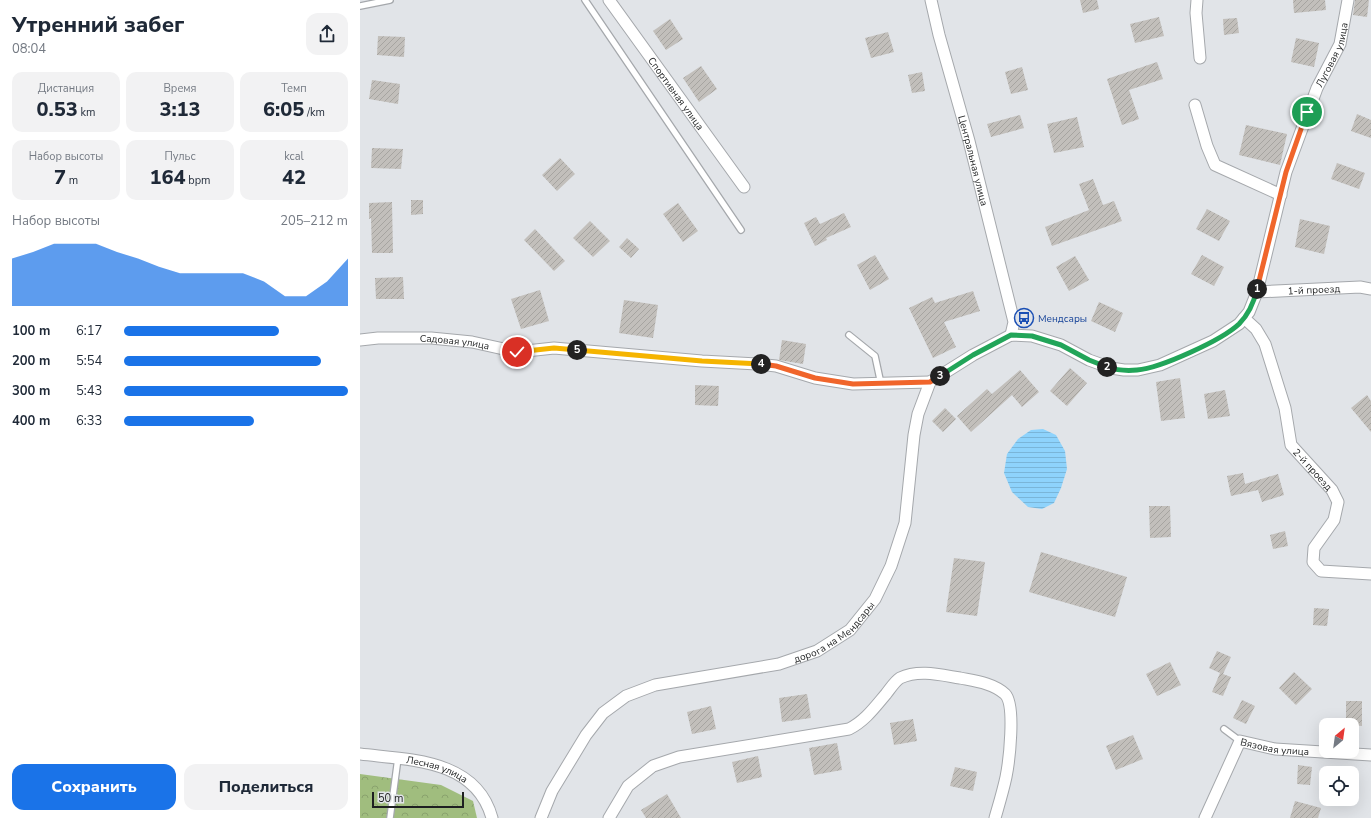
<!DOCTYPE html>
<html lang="ru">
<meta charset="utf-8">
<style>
body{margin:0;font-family:"Nunito Sans",sans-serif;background:#f2f2f3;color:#1f2937;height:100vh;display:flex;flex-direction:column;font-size:15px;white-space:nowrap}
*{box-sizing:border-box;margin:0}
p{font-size:13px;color:#747a83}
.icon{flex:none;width:22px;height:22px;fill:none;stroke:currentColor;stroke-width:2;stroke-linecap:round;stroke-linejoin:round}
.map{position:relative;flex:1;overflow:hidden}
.side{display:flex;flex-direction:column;background:#fff;width:360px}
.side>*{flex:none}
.needle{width:26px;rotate:29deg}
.buttons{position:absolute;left:959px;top:718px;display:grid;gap:8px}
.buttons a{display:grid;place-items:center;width:40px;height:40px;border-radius:8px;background:#fff;box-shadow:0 4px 16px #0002;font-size:20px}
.scale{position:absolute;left:12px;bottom:10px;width:92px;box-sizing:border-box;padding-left:4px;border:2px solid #1e2021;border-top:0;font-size:11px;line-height:14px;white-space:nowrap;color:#1e2021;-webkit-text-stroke:3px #e1e4e8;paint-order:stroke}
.pin{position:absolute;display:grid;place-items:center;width:34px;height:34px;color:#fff;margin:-17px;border:2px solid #fff;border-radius:50%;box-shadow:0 1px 4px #0007}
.km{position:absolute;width:20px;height:20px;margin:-10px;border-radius:50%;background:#222;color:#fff;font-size:11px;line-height:20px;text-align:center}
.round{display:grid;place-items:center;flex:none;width:42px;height:42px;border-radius:12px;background:#f2f2f3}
.summary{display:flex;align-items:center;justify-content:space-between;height:68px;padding:0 12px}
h1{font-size:22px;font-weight:800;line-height:30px}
.stats{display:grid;grid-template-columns:repeat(3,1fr);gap:6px;height:68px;padding:4px 12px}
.stats div{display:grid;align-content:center;border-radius:10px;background:#f2f2f3;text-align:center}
.stats b{font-size:20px;font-weight:800}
.stats small{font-size:11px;font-weight:400}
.stats p{font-size:11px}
.chart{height:112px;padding:8px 12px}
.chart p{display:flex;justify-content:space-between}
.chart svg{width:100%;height:72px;margin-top:4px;fill:#1a73e8;opacity:.7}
.button{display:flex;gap:8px;margin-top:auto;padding:8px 12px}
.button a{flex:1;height:46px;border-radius:12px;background:#1a73e8;color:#fff;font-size:16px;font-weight:800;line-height:46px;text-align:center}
.button a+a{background:#f2f2f3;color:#1f2937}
ul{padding:0 12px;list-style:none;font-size:13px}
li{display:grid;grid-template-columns:64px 48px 1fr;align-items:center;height:30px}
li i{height:10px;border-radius:5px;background:#1a73e8}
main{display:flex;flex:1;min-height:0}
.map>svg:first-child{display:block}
</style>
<main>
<section class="side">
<div class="summary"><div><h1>Утренний забег</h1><p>08:04</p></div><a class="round"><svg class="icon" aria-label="share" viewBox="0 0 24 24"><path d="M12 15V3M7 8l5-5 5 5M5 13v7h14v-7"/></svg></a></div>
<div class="stats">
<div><p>Дистанция</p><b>0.53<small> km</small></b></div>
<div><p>Время</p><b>3:13</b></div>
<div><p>Темп</p><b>6:05<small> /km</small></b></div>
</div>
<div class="stats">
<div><p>Набор высоты</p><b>7<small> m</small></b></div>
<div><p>Пульс</p><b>164<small> bpm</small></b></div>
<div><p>kcal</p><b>42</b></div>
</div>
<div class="chart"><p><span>Набор высоты</span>205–212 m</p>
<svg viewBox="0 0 160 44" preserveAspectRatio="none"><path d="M0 44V15L10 11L20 6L30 6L40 6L50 11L60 15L70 20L80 24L90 24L100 24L110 24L120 29L130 38L140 38L150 29L160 15V44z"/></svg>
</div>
<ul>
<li><b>100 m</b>6:17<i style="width:69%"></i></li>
<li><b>200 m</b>5:54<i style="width:88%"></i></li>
<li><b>300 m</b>5:43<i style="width:100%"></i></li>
<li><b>400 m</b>6:33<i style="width:58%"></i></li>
</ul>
<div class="button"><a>Сохранить</a><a>Поделиться</a></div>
</section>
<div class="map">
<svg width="1011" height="818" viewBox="0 0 1011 818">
<defs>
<pattern id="forest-crowns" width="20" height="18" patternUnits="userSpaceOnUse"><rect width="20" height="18" fill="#a0bd7e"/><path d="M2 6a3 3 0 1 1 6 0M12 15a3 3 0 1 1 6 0" fill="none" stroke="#89a26d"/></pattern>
<pattern id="water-rules" width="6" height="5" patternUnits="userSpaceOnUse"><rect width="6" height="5" fill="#8ed3fc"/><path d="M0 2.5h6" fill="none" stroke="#7ab5d8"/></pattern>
<pattern id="building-hatch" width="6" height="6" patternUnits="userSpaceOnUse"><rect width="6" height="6" fill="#c2bfbb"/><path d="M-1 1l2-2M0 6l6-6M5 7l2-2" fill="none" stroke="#a6a4a0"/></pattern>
</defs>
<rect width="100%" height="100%" fill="#e1e4e8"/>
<path fill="url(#forest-crowns)" d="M0 774 81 785 113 801 117 818H0Z"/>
<path fill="url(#water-rules)" d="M683 429 696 435 705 451 707 469 701 488 694 503 682 509 668 507 652 492 644 473 647 454 658 439 671 430Z"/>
<g fill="url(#building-hatch)">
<path d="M720 0H737L739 9 723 13Z"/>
<path d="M933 0H965L966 10 934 13Z"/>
<path d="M995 0H1009L1007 17 993 15Z"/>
<path d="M799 17 804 36 775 43 770 24Z"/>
<path d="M877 18 879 33 864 35 863 19Z"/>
<path d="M310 19 323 39 306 50 293 31Z"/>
<path d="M528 32 534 52 511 58 505 38Z"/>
<path d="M18 36 45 37 44 57 17 55Z"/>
<path d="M936 38 959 43 954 67 931 62Z"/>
<path d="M797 62 803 79 769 90 779 119 762 125 747 79Z"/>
<path d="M341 66 357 89 339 102 323 78Z"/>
<path d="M662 67 668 90 651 94 645 72Z"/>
<path d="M562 72 565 91 552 93 548 75Z"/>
<path d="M12 80 40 84 38 104 9 99Z"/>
<path d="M997 114 1011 120V138L991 131Z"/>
<path d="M660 115 664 128 631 137 627 124Z"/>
<path d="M717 117 724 147 694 153 687 124Z"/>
<path d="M886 125 927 134 920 165 879 155Z"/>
<path d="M12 148 43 149 41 169 11 168Z"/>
<path d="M200 158 215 174 197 191 182 175Z"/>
<path d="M977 163 1005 173 999 189 971 179Z"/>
<path d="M733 179 743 205 754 201 762 221 692 246 685 227 729 210 719 184Z"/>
<path d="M51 200H63V214L51 215Z"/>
<path d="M32 202 33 253H12L11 218 9 219V203Z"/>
<path d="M318 203 338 231 323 242 303 214Z"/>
<path d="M847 209 870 221 859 241 836 229Z"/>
<path d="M484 213 491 227 466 238 467 240 455 246 444 223 456 217 460 224Z"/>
<path d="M940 219 970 226 964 254 935 247Z"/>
<path d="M230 221 250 241 233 257 213 238Z"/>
<path d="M175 229 205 261 194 271 164 240Z"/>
<path d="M267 238 279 249 271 258 259 247Z"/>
<path d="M515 255 529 279 510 290 497 265Z"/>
<path d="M842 255 864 267 854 286 831 274Z"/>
<path d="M715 256 729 280 709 291 696 267Z"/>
<path d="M43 277 44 299H16L15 278Z"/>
<path d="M180 290 189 321 161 329 151 299Z"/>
<path d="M613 291 620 311 584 322 596 347 573 358 549 308 572 297 575 303Z"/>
<path d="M264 300 298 305 293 338 259 333Z"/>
<path d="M739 302 763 313 755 332 731 321Z"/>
<path d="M422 340 446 344 443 364 419 360Z"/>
<path d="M710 368 727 383 707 406 690 391Z"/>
<path d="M660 370 679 392 662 407 652 395 611 432 597 416 627 389 632 394Z"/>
<path d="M820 378 825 418 801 421 796 382Z"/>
<path d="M335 385 359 386 358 406 335 405Z"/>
<path d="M865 390 870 416 848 419 844 394Z"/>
<path d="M1007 395 1011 401V432L991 408Z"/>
<path d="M585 408 596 419 583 432 572 421Z"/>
<path d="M883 473 885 484 918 474 924 495 902 502 898 490 871 496 867 476Z"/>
<path d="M789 506H810L811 537 790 538Z"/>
<path d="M925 531 928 546 913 549 910 535Z"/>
<path d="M681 552 767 577 755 617 669 592Z"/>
<path d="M594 558 625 562 617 616 586 612Z"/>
<path d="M954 608 969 609 967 626 953 625Z"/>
<path d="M857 651 871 657 863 674 871 677 863 696 852 692 860 673 849 668Z"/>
<path d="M810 662 821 685 797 696 786 674Z"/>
<path d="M934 672 952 689 936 705 919 688Z"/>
<path d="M447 694 451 718 422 722 419 698Z"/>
<path d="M882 700 895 706 886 724 873 718Z"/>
<path d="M986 701H1002V726L986 725Z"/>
<path d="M351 706 356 729 332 734 327 712Z"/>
<path d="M553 719 557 741 534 745 530 723Z"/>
<path d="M773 735 783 759 756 770 746 746Z"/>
<path d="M477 743 482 770 454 775 449 748Z"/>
<path d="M398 756 402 777 377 783 372 762Z"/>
<path d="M938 765 952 767 950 785 937 784Z"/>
<path d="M595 767 617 772 613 791 590 786Z"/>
<path d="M307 794 321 818H286L281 810Z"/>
<path d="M935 801 961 808 958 818H930Z"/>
</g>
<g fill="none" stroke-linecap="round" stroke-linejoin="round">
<g stroke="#a5a8ac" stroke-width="8">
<g id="service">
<path d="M225 0 381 230"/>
<path d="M0 6 30 0"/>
<path d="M489 335 515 356 521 384"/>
<path d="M864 729 880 741"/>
<path d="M30 818 38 758"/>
</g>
</g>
<g stroke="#a5a8ac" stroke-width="13">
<g id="minor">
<path id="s1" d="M249 0 384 187"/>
<path id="s2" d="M571 0 579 35 609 141 654 322 651 335"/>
<path d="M837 0 836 13 840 58"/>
<path d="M835 105 847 146 855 165 921 195"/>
<path id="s3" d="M897 292 1000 287 1011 289"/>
<path id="s4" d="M884 318 896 329 905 344 925 408 931 445 972 490 978 502 974 520 954 548 953 562 961 571 1011 574"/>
<path id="s5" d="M0 340 18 338H71L112 342 157 352 194 348 342 361 397 364 416 366 455 378 493 384 570 382"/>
<path id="s6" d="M0 754C50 760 116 759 132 818"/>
<path id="s7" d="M181 818 192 791 226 735 243 713 266 696 295 685 419 664 457 651 490 630 515 599 531 566 545 523 554 435 558 414 570 382 613 355 651 335 672 336 701 345 729 360 751 368 764 370H778L800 365 853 341 879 324 889 312 897 292 926 172 957 88 980 44 988 0"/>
<path d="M249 818 268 786 293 766 319 757 489 729C505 721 515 707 526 694 530 689 535 681 540 678 559 669 581 675 600 678 615 681 633 683 645 694 656 705 649 762 646 777 643 791 639 804 635 818"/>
<path id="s8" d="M845 818 880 741 915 749 1011 755"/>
</g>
</g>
<use href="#service" stroke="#fff" stroke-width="5.5"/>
<use href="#minor" stroke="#fff" stroke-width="11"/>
</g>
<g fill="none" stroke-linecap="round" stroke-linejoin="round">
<g stroke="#fff" stroke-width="8">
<path id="split-1" d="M897 289 926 172 947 112"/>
</g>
<g stroke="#fff" stroke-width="8">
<path id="split-2" d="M747 367C756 370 767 371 777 370 801 368 862 340 879 324 889 314 894 302 897 289"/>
</g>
<g stroke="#fff" stroke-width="8">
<path id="split-3" d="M580 376 613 355 651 335 672 336 701 345 729 360 747 367"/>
</g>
<g stroke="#fff" stroke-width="8">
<path id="split-4" d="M401 364 416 366 455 378 493 384 570 382 580 376"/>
</g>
<g stroke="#fff" stroke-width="8">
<path id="split-5" d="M217 350 342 361 401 364"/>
</g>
<g stroke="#fff" stroke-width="8">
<path id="split-6" d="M157 352 194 348 217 350"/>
</g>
<use href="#split-1" stroke="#f0652b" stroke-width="5"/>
<use href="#split-2" stroke="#22a559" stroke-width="5"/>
<use href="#split-3" stroke="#22a559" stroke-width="5"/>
<use href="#split-4" stroke="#f0652b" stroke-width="5"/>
<use href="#split-5" stroke="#f5b400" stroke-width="5"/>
<use href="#split-6" stroke="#f5b400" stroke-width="5"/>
</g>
<defs>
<g id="bus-ring" transform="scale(1)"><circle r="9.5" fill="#e1e4e8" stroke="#1a4fb4" stroke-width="1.5"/><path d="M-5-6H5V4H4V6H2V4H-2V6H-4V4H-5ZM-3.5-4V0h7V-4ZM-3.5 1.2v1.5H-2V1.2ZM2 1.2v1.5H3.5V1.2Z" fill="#1a4fb4"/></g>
</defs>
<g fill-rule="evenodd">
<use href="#bus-ring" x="664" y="318"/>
</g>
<g text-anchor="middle" stroke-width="3" stroke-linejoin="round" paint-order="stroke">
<g font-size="10" fill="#1e2021" stroke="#e1e4e8">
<text dy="4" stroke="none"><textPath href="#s7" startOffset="1279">Луговая улица</textPath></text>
<text dy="4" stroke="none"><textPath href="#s1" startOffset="115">Спортивная улица</textPath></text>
<text dy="4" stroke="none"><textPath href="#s2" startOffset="166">Центральная улица</textPath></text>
<text dy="4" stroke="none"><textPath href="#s3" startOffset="57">1-й проезд</textPath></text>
<text dy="4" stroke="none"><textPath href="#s5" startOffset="95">Садовая улица</textPath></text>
<text dy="4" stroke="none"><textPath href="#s4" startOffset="171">2-й проезд</textPath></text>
<text dy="4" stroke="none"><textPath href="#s7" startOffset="373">дорога на Мендсары</textPath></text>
<text dy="4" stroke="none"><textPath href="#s8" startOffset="120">Вязовая улица</textPath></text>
<text dy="4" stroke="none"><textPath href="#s6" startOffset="79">Лесная улица</textPath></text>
</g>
<g font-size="10" fill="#164399" stroke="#e1e4e8" text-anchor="start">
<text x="678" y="322">Мендсары</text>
</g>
</g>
</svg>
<div class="buttons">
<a><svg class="needle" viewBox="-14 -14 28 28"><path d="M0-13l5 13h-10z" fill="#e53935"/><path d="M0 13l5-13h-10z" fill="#747a83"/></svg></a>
<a><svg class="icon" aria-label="locate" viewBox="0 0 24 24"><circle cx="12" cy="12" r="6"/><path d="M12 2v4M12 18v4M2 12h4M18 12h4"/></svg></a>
</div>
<div class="scale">50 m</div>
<div class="pin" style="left:947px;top:112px;background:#1e9e55"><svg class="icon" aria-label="arrive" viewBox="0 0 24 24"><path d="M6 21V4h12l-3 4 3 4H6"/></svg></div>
<div class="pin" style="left:157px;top:352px;background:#d93025"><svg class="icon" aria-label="check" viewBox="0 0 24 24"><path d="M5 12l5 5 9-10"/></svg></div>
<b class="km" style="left:897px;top:289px">1</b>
<b class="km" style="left:747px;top:367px">2</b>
<b class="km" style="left:580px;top:376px">3</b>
<b class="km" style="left:401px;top:364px">4</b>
<b class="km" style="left:217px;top:350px">5</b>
</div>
</main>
